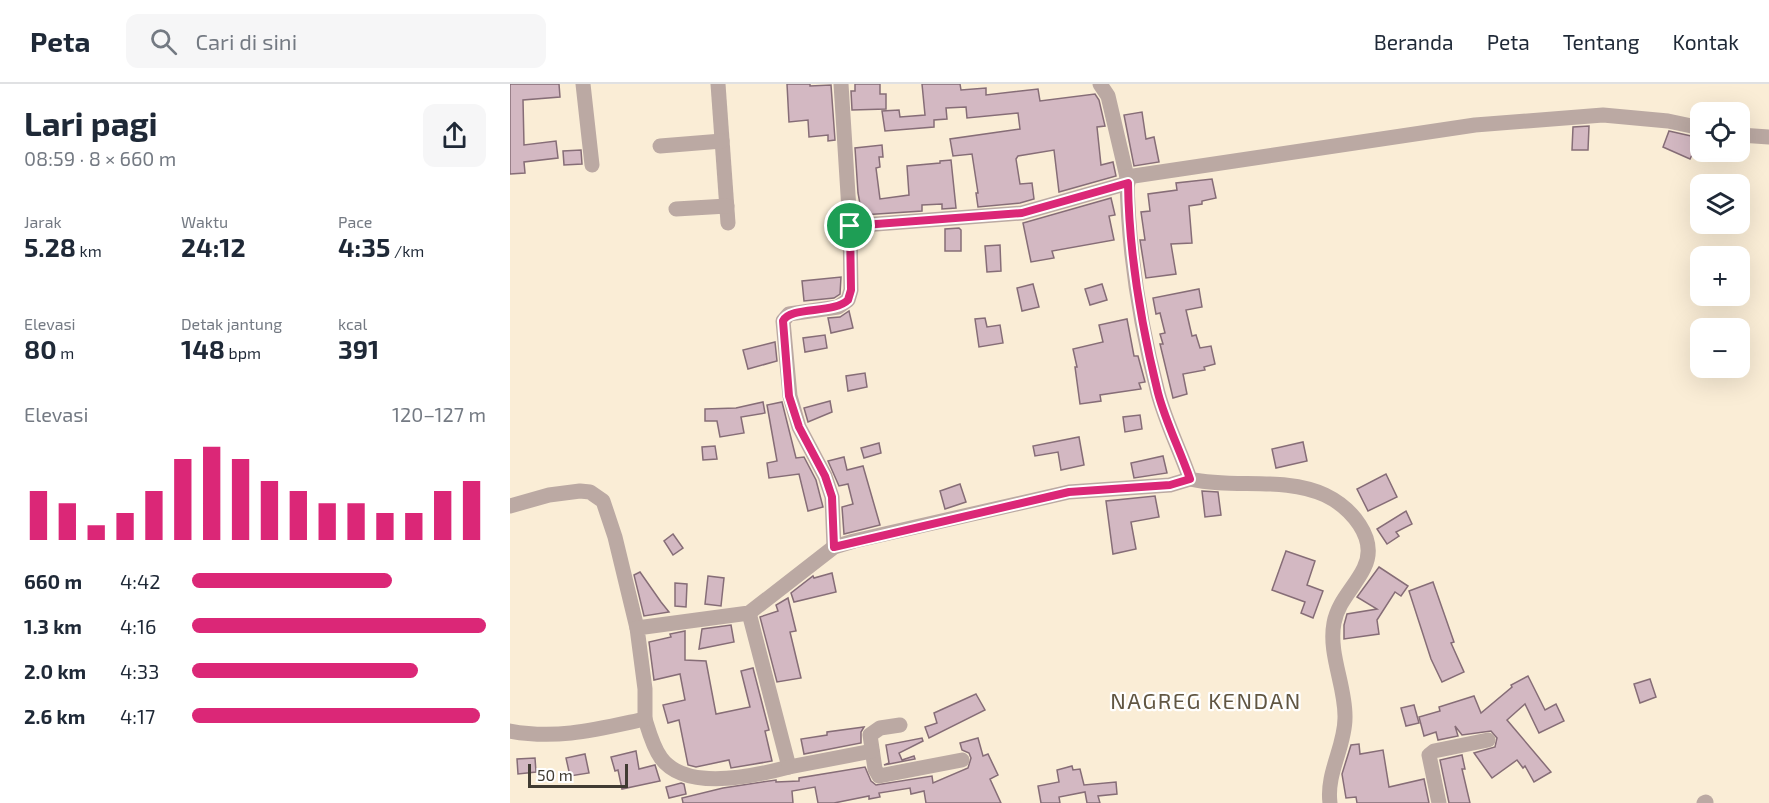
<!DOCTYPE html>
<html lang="id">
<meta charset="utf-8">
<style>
body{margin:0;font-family:"Exo 2",sans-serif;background:#f6f6f7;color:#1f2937;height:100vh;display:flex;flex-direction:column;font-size:22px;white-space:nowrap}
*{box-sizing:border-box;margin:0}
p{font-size:20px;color:#747a83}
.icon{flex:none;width:33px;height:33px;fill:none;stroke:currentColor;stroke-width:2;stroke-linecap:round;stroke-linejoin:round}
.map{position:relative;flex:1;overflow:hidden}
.sheet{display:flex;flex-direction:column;background:#fff;width:510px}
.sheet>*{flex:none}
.fabs{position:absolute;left:1180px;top:18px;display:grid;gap:12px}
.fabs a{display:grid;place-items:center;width:60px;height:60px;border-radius:12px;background:#fff;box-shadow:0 6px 24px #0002;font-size:30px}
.scale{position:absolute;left:18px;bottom:15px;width:100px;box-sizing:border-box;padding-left:6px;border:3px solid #403b32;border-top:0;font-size:16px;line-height:21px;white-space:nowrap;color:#403b32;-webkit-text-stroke:4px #fff;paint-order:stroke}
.pin{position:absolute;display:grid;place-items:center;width:51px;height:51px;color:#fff;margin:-26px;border:3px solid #fff;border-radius:50%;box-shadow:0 2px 6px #0007}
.round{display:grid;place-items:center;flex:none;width:63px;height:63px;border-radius:12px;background:#f6f6f7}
.headline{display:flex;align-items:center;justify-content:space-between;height:102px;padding:0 24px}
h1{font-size:33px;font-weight:700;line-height:45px}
.figures{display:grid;grid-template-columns:repeat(3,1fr);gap:9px;height:102px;padding:6px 24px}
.figures div{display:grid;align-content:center}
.figures b{font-size:26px;font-weight:700}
.figures small{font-size:16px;font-weight:400}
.figures p{font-size:16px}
.chart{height:168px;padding:12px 24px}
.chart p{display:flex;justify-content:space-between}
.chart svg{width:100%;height:108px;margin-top:6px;stroke:#db2777;stroke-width:6}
ul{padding:0 24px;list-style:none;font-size:20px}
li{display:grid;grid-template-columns:96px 72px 1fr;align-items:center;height:45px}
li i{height:15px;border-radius:8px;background:#db2777}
header{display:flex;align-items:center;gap:36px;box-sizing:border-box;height:84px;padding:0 30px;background:#fff;border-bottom:2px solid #e0e1e3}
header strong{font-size:28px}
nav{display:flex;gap:33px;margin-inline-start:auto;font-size:21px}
.search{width:420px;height:54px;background:#f6f6f7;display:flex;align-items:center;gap:15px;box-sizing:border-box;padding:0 21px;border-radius:12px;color:#747a83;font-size:22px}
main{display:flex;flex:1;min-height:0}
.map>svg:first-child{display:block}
</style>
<header>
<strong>Peta</strong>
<div class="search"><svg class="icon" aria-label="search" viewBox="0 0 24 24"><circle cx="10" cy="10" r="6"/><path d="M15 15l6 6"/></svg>Cari di sini</div>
<nav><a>Beranda</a><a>Peta</a><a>Tentang</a><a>Kontak</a></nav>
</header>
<main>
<section class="sheet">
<div class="headline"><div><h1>Lari pagi</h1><p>08:59 · 8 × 660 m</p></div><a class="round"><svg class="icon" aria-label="share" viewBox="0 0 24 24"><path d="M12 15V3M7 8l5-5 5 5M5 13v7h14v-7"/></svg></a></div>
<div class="figures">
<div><p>Jarak</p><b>5.28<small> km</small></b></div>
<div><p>Waktu</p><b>24:12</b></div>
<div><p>Pace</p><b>4:35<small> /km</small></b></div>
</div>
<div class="figures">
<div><p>Elevasi</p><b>80<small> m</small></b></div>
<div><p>Detak jantung</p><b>148<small> bpm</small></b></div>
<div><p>kcal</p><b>391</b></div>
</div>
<div class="chart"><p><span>Elevasi</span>120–127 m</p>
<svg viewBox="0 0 160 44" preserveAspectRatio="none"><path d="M5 44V24M15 44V29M25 44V38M35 44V33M45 44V24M55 44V11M65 44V6M75 44V11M85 44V20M95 44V24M105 44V29M115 44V29M125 44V33M135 44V33M145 44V24M155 44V20"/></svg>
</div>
<ul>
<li><b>660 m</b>4:42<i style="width:68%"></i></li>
<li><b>1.3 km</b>4:16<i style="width:100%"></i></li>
<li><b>2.0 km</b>4:33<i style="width:77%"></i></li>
<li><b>2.6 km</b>4:17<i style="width:98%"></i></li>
</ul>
</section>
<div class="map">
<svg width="1259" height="719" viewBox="0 0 1259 719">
<rect width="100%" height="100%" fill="#faedd6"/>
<g fill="#d3b8c2" stroke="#866d77" stroke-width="1.5">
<path d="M0 0H49L50 13 13 16 14 61 46 57 48 74 14 78 15 89 0 90Z"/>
<path d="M277 0H300V2L321 1 325 56 318 57V51L299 53 298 36 279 38Z"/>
<path d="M345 0H370V10H376V25L342 26 341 7H345Z"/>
<path d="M412 0H450L451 6 476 4V11L528 5 530 17 585 10 589 16 595 42 587 43 591 81 603 78 606 92 549 108 544 66 508 72 506 75 510 100 522 99 524 115 510 119 468 123 466 109H468L462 70 443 72 440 55 510 45 508 29 457 34 456 23 436 24 437 35 424 36V43L375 47 372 27 389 26 390 33 415 31Z"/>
<path d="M632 28 636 55 644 53 649 78 624 82 614 31Z"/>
<path d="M1079 42 1078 66H1062L1063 43Z"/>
<path d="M1159 47 1190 54 1180 75 1153 63Z"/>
<path d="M372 61 373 73H369L370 83 366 84 370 115 399 111 397 82 430 79V77L441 76 446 124 432 125V120L412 121V127L352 131 348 109 345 64Z"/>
<path d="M71 66 72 80 54 81 53 67Z"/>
<path d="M702 95 706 114 692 117V120L679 122 682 159 661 160 666 190 636 194 630 156H635L631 128 640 127 638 110 667 106 666 99Z"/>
<path d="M601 114 605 131 599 132 604 156 542 167 544 174 521 178 513 139Z"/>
<path d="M449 144 451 146V167H435V145Z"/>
<path d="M490 161 491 187 477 188 475 162Z"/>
<path d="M331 193 330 210 324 214 294 217 292 197Z"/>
<path d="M523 200 529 223 512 227 507 204Z"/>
<path d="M592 200 597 216 580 221 575 205Z"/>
<path d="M689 205 692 223 676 226 682 252 686 251 690 264 701 262 705 280 694 283 695 286 673 290 677 310 663 314 650 260H653L650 250 655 249 650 229 646 230 643 214Z"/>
<path d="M339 227 343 244 321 249 318 234 330 233Z"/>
<path d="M475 234 477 243 490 241 493 259 469 263 465 235Z"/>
<path d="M617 235 624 272H628L635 298 629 299 631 305 590 311 591 317 570 320 565 283H567L563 265 593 258 589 241Z"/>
<path d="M315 251 317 264 295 268 293 254Z"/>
<path d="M265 258 267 277 238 285 233 266Z"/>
<path d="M355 289 357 303 338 307 336 292Z"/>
<path d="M320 317 322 328 298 338 294 324Z"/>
<path d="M253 318 255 329 231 333 234 349 210 353 207 337H195V325L226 324Z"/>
<path d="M272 318 286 374 294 373 306 396 313 423 298 427 289 390 259 394 257 379 267 377 257 321Z"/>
<path d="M630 331 632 345 615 348 613 333Z"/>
<path d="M569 353 574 381 551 386 548 368 525 372 523 362Z"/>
<path d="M793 358 797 377 766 384 762 365Z"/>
<path d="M369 359 371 369 354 374 351 364Z"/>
<path d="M205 362 207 375 193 376 192 363Z"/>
<path d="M653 372 657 389 624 394 621 379Z"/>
<path d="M334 373 337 386 353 382 370 441 334 450 332 423 343 420 338 400 329 402 318 377Z"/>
<path d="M876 390 887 413 858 427 847 405Z"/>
<path d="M450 400 456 418 435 425 430 407Z"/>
<path d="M692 407 708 408 711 431 695 433Z"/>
<path d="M645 412 649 433 621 438 626 465 603 470 596 417Z"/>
<path d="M896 427 902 440 886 448 889 452 877 460 867 445Z"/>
<path d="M163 450 173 464 163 471 154 457Z"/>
<path d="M776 467 805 477 797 501 813 507 803 534 791 529 795 518 762 506Z"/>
<path d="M869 483 898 502 891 512 885 508 867 536 869 550 834 555V541L837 530 867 525 847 513Z"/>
<path d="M130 488 151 518 159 528 134 532 124 491Z"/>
<path d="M322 489 326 508 284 518 281 509 303 492 304 494Z"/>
<path d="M198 492 214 494 211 522 195 520Z"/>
<path d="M923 498 944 558 941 559 954 588 932 598 921 575 899 507Z"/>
<path d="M165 499 177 500 176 523 165 522Z"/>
<path d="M278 514 286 547 280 548 291 594 267 598 250 533 268 527 266 521Z"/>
<path d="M221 541 224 558 189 565 192 545Z"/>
<path d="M175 547V576L196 577 206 630 240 623 231 587 243 584 259 646 255 647 262 677 221 684 219 676 186 683 178 681 169 636 158 639 153 621 175 616 170 590 144 596 139 558 161 553 160 550Z"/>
<path d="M1018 592 1035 626 1046 620 1054 637 1029 649 1015 620 997 636 1041 688 1024 698 1015 682 1013 684 1007 676 982 694 964 669 985 663 987 654 981 647 952 651 945 642 948 652 928 656 926 648 914 652 909 633 930 627 929 623 964 612 971 629 1002 603 1001 601Z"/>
<path d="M1140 595 1146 613 1130 619 1124 600Z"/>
<path d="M466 610 475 626 419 654 415 643 427 639 424 629Z"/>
<path d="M904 621 909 639 896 642 891 624Z"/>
<path d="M354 643 351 648V659L294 670 291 655 317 651V648Z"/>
<path d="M412 654 413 657 389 669 392 676 404 672 405 675 374 681 379 679 376 661Z"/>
<path d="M468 654 473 672 478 670 488 691 480 695 491 719H416L414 707 401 710 400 704 369 709 370 713 359 715V712L324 719H308L305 703 282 707 283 719H173L172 714 213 704 266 696V698L289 697V694L355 683 361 697 366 701 422 692 423 699 458 684 461 674 459 669 452 666 450 659Z"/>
<path d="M849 660 850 670 873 666 879 703 914 695 919 719H847L846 713 836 714 832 690 841 661Z"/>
<path d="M126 667 129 685 145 681 150 697 112 705 108 686 105 687 101 673Z"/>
<path d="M75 670 79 689 60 692 56 674Z"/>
<path d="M952 671 955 685H952L960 719H939L930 676Z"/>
<path d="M25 674 26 688 8 690 7 675Z"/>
<path d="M562 682 563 686 570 685 574 701 606 698 607 710 588 712 590 719H577L575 708 549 713 550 719H531L528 702 549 698 547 686Z"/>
<path d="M171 699 174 700 176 710 159 714 156 703Z"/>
</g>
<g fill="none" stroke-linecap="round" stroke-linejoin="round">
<g stroke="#bba9a3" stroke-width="15">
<path d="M73 0 82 81"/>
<path d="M208 0 218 139"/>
<path d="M590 0 598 12 617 93 965 41 1093 31 1158 37 1191 44"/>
<path d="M1230 51 1259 53"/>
<path d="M150 62 212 57"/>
<path d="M617 93C618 165 630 240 648 309 656 339 670 366 680 395 723 405 774 392 815 411 840 423 869 454 854 484 845 503 828 517 824 539 818 570 836 603 835 634 835 663 816 689 820 719"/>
<path d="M166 125 217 122"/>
<path d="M340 142 512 129 618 99"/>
<path d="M0 422 39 411 70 407 80 408 93 417 105 453 127 544"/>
<path d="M324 463 322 413 315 392 289 343 280 312 273 237 279 230 328 223 338 216 341 206 340 142 331 0"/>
<path d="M135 635C139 648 143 663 151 674 176 708 245 692 279 683L239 529"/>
<path d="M390 641 370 644 360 651 365 685 369 692 452 676"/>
<path d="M0 647C48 656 88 645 135 635V605L127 544 239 529 324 463 344 457 559 408 660 401 680 395"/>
<path d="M279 683 362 667"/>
<path d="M929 719 919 671 924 667 978 656"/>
<path d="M1194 719 1196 718"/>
</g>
</g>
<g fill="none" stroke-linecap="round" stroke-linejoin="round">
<g stroke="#fff" stroke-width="12">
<path id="route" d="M618 99C619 170 631 240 648 309 656 339 670 366 680 395L660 401 559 408 324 463 322 413 315 392 289 343 279 312 273 237C280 222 324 230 338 216L341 206 340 142 512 129Z"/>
</g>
<use href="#route" stroke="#db2777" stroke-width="8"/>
</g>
<g text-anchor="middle" stroke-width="4.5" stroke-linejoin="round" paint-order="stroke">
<g font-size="22" letter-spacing="1.5" fill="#615642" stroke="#fff">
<text x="696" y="625">NAGREG KENDAN</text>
</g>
</g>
</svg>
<div class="fabs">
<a><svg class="icon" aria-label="locate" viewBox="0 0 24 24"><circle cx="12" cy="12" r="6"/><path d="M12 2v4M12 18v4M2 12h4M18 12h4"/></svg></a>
<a><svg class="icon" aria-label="layers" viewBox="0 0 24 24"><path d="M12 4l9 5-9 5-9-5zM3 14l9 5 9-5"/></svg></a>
<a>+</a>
<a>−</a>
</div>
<div class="scale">50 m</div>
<div class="pin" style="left:340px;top:142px;background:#1e9e55"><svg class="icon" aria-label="arrive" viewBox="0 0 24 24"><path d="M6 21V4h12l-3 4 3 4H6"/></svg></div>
</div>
</main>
